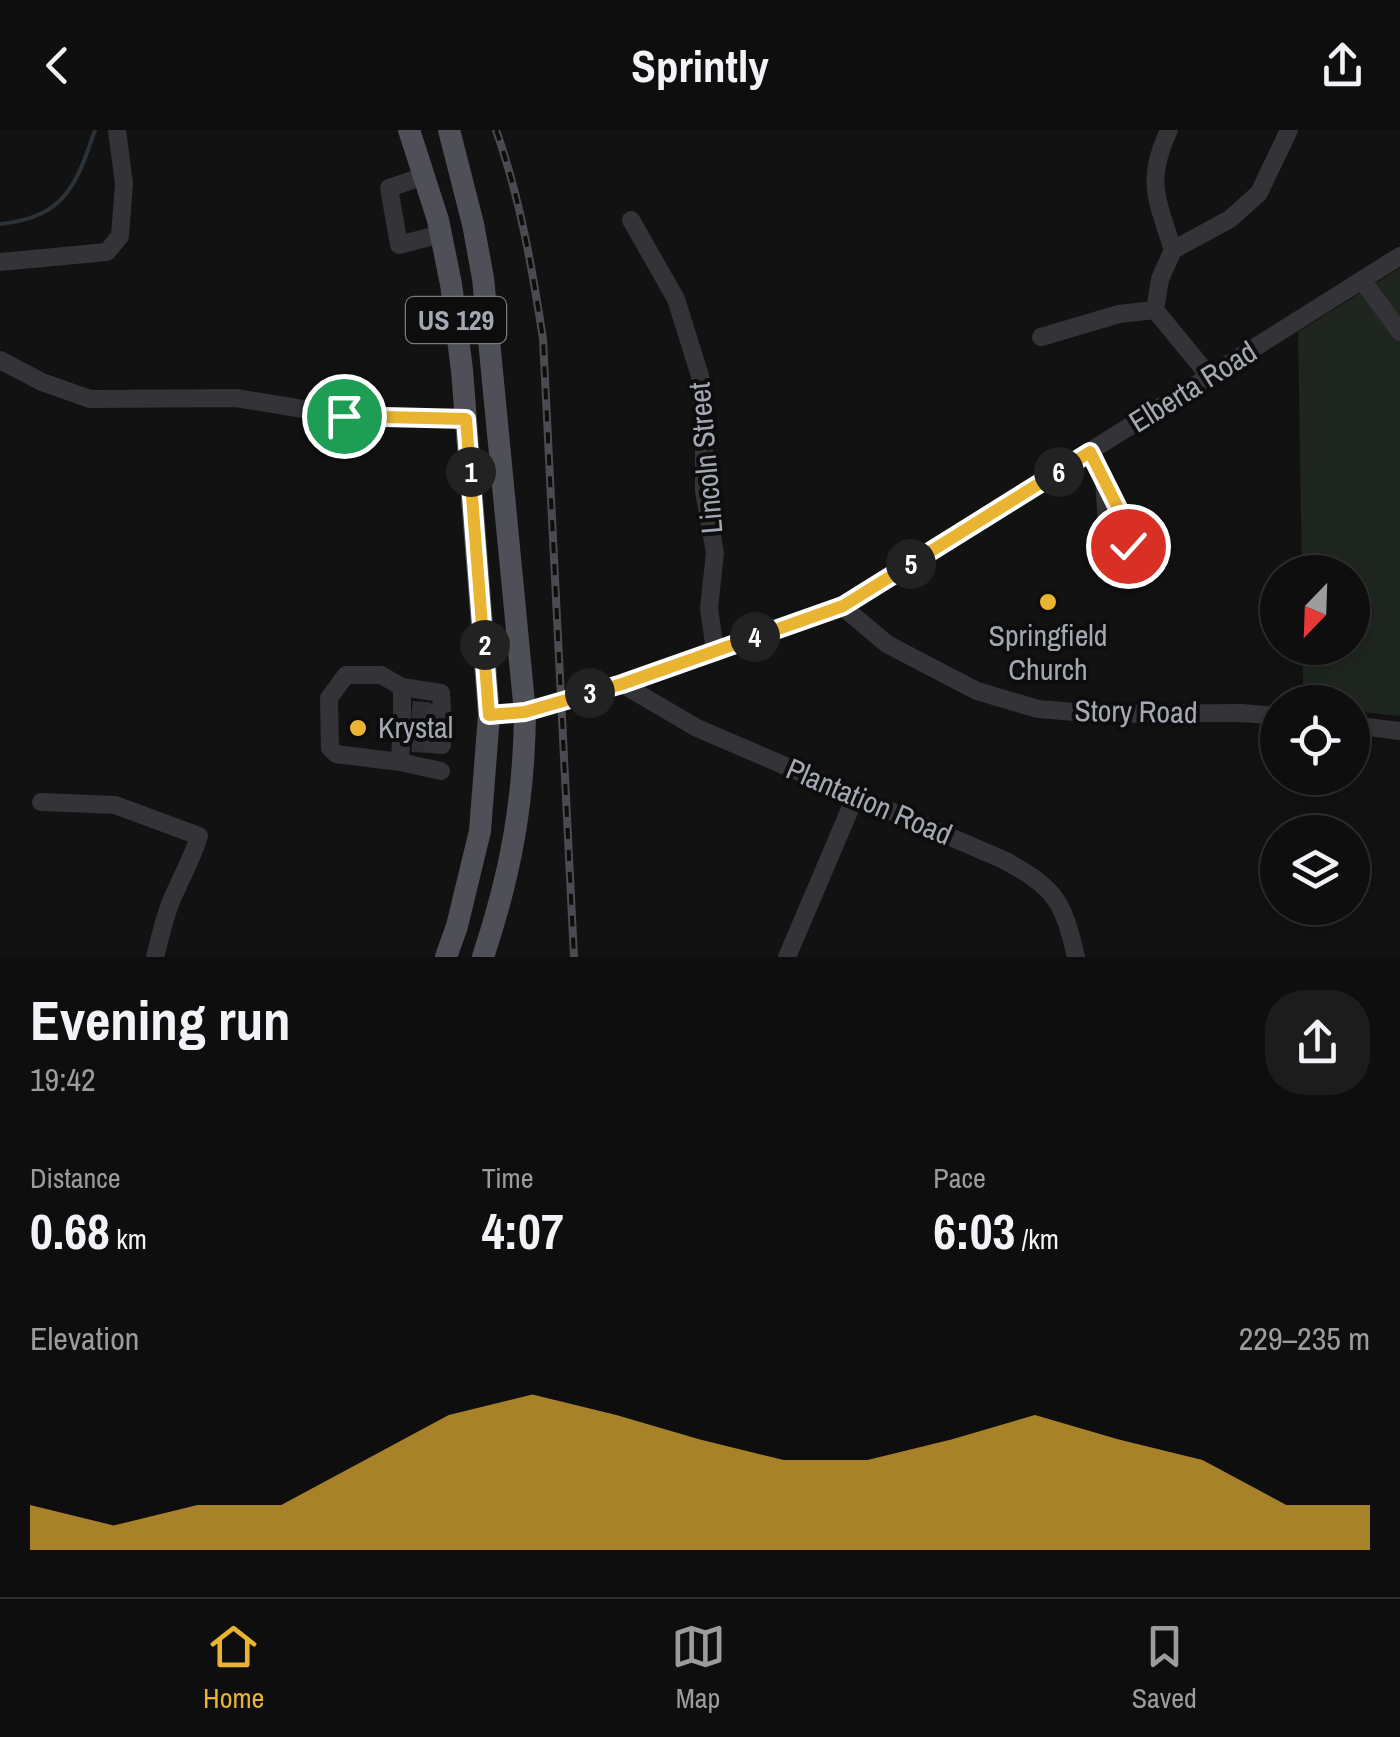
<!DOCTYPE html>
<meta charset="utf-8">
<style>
body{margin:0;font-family:"Archivo Narrow",sans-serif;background:#1c1c1c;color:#f1f3f6;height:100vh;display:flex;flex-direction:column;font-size:38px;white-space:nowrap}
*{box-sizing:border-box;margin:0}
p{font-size:32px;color:#9b9c9e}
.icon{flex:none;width:55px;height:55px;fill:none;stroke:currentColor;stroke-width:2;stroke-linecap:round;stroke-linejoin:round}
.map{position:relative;height:827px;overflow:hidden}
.sheet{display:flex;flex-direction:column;background:#0e0e0e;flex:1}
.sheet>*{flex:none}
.needle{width:65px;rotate:203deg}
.buttons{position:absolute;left:1260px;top:425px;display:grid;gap:20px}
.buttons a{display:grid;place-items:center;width:110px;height:110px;border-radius:50%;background:#0e0e0e;box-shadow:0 5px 15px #0003,0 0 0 2px #2e2e2e;font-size:50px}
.pin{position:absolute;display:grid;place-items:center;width:85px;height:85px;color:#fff;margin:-42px;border:5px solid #fff;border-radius:50%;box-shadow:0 2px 10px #0007}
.km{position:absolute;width:50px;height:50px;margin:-25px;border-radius:50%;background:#222;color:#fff;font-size:28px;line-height:50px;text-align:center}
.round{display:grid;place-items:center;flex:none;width:105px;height:105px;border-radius:40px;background:#1c1c1c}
.summary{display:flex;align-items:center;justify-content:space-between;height:170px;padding:0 30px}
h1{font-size:55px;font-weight:700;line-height:75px}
.stats{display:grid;grid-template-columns:repeat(3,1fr);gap:15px;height:170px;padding:10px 30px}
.stats div{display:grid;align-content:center}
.stats b{font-size:50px;font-weight:700}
.stats small{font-size:28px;font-weight:400}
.stats p{font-size:28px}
.chart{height:280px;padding:20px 30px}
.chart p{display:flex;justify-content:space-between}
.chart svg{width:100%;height:180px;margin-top:10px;fill:#eab433;opacity:.7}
header{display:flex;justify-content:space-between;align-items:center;height:130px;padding:0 30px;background:#0e0e0e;font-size:45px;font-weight:700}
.menu{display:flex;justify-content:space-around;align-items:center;height:140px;border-top:2px solid #2e2e2e;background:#0e0e0e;font-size:28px;color:#9b9c9e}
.menu a{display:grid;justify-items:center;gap:5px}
.menu .current{color:#eab433}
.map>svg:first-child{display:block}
</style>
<header><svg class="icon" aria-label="back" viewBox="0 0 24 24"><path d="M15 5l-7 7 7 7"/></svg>Sprintly<svg class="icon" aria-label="share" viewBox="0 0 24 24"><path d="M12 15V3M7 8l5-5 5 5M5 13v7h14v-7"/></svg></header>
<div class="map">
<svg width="1400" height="827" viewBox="0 0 1400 827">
<rect width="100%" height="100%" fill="#121213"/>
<path fill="#1e261f" d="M1400 138V586L1353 581 1352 572H1303V518H1352V442H1302L1298 202Z"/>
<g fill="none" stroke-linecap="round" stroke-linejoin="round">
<path stroke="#2b3238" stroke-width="4" d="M0 94C65 87 76 56 95 0"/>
<g stroke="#2f3033" stroke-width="18" stroke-dasharray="18 9" stroke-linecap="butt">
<path d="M412 580 435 582"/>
<path d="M402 597 434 598"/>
<path d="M412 613 432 614"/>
</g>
<g stroke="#333338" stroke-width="18">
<path d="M1169 0C1145 51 1157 69 1173 120L1160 149 1155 180 1210 247"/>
<path d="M424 46 389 58 399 115 441 104"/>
<path d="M631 90 676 169 700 246 704 312V361L715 423 709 478 715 521"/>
<path d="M1173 120 1230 89 1259 63 1289 0"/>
<path d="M0 132 107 122 120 106 124 54 117 0"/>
<path d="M1362 150 1400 202"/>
<path d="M1041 207 1119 184 1155 180"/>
<path d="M0 230 42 252 90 269 236 268 345 286 466 289"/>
<path d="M1090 322 1131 403V411L1128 416 1116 417 1108 413 1104 348"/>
<path d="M843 477 887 514 925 534 977 561 1038 579 1100 584 1242 583 1278 586"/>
<path d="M622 554 697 598 1004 730C1055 758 1063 770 1076 827"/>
<path d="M402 557V590"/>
<path d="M435 582H442L441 563 402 557 381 545H346L329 568 330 618 336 624 400 632 441 641"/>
<path d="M489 585 525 583 622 554 843 477 1400 126"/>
<path d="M1352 595 1400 601"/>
<path d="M434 598H442"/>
<path d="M432 614 442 615"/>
<path d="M400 632 401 610"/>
<path d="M41 672 115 675 199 706C193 726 185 740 177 758 166 780 161 804 155 827"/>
<path d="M787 827 856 665"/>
</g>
<g stroke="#4f5057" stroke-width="22">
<path d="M409 0 438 90 451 154 462 240 489 585 480 701 457 796 446 827"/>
<path d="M449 0 473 94 483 148 525 583C524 671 511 743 483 827"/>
</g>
<g stroke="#4a4b51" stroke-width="8">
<path id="rail" d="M496 0C520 68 532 137 543 209L574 827"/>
</g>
<use href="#rail" stroke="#0d0d0e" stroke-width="4" stroke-dasharray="11" stroke-linecap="butt"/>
</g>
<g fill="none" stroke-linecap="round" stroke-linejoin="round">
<g stroke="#fff" stroke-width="20">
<path id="route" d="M344 286 466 289 489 585 525 582 622 554 843 476 1090 322 1131 404V411L1128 416"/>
</g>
<use href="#route" stroke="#eab433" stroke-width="12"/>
</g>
<g fill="#eab433" stroke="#0d0d0e" stroke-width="4">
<circle cx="1048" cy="472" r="10"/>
<circle cx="358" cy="598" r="10"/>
</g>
<g text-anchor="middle" stroke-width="8" stroke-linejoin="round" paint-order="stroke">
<rect fill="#0d0d0e" stroke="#777a82" stroke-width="2.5" x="406" y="167" width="100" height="46" rx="8"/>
<g font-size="28" font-weight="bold" fill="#a4a8b3">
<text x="456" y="200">US 129</text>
</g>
<g font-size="30" fill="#a4a8b3" stroke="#0d0d0e">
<text transform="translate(1193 257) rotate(-32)" y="10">Elberta Road</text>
<text transform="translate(706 328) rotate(-95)" y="10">Lincoln Street</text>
<text transform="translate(1136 582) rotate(1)" y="10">Story Road</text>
<text transform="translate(869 672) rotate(23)" y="10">Plantation Road</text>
</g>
<g font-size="30" fill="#a4a8b3" stroke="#0d0d0e">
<text x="1048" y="516">Springfield<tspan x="1048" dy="34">Church</tspan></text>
<text x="378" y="608" text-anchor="start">Krystal</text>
</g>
</g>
</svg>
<div class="buttons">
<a><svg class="needle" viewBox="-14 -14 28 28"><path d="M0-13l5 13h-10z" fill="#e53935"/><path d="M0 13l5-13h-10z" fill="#9b9c9e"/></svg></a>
<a><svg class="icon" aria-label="locate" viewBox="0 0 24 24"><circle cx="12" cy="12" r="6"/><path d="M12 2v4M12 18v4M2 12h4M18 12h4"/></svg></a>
<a><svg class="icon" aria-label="layers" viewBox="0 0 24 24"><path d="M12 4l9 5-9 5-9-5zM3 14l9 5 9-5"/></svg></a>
</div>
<div class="pin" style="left:344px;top:286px;background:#1e9e55"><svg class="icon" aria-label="arrive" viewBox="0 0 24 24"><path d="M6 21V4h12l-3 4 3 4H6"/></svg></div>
<div class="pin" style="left:1128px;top:416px;background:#d93025"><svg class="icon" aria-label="check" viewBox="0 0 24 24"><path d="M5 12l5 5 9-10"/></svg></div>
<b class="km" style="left:471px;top:342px">1</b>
<b class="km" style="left:485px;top:515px">2</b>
<b class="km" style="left:590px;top:563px">3</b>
<b class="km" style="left:755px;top:507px">4</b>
<b class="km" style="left:911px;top:434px">5</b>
<b class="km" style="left:1059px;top:342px">6</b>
</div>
<section class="sheet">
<div class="summary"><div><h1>Evening run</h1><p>19:42</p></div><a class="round"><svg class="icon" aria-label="share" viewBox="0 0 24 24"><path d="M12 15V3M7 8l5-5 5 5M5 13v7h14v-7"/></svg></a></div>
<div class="stats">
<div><p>Distance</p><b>0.68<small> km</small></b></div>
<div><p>Time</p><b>4:07</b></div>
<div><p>Pace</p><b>6:03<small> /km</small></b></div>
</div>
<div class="chart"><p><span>Elevation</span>229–235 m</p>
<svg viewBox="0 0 160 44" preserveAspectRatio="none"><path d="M0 44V33L10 38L20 33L30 33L40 22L50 11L60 6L70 11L80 17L90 22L100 22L110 17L120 11L130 17L140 22L150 33L160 33V44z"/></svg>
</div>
</section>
<nav class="menu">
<a class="current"><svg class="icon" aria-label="home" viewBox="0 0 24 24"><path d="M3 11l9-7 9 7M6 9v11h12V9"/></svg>Home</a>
<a><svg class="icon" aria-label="map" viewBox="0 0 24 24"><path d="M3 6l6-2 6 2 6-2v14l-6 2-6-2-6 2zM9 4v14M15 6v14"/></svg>Map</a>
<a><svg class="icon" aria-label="saved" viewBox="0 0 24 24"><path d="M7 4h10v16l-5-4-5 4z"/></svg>Saved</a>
</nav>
